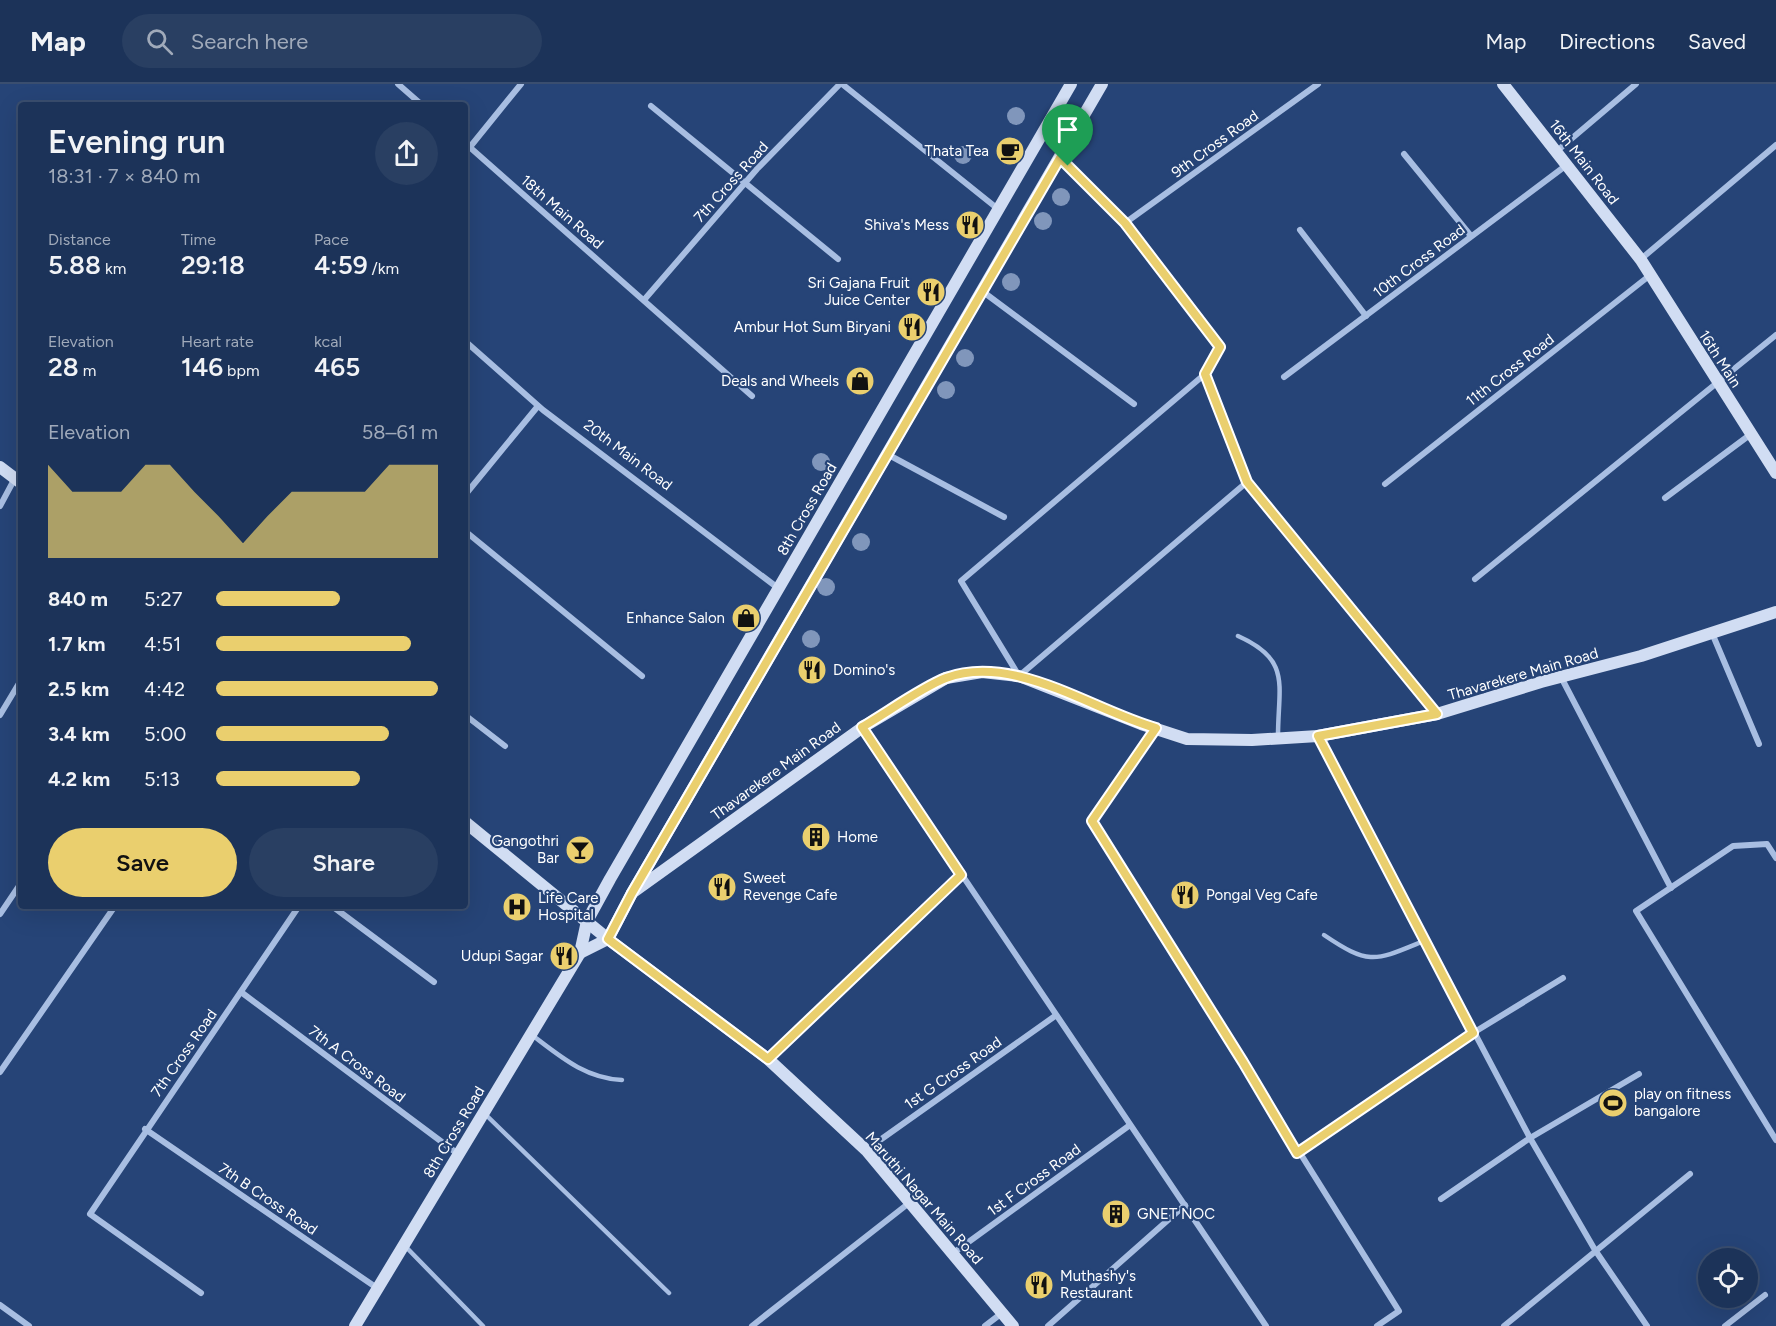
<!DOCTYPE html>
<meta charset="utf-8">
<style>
body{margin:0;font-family:Figtree,sans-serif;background:#293f62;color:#f1f3f6;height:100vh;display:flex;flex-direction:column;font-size:22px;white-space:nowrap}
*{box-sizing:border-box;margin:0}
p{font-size:20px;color:#a0aaba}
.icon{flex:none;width:33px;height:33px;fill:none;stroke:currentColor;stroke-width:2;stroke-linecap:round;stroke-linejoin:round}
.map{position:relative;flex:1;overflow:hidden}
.side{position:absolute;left:18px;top:18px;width:450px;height:807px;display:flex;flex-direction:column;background:#1c3359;border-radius:6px;box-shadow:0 6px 24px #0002,0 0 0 2px #3a4e6f}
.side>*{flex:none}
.controls{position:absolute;left:1698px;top:1164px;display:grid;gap:12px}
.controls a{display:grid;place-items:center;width:60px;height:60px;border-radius:50%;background:#1c3359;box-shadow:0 6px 24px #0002,0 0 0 2px #3a4e6f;font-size:30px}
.pin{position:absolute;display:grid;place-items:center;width:51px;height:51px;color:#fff;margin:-62px -26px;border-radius:50% 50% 50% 0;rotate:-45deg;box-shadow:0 0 6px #0007}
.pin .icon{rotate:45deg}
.round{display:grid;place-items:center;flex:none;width:63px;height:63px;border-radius:32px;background:#293f62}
.overview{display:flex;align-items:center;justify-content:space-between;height:102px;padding:0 30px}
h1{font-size:33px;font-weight:600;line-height:45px}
.figures{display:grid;grid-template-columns:repeat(3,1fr);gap:9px;height:102px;padding:6px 30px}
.figures div{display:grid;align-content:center}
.figures b{font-size:26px;font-weight:600}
.figures small{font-size:16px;font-weight:400}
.figures p{font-size:16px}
.chart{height:168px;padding:12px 30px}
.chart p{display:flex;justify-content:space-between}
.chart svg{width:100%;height:108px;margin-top:6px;fill:#eacf6e;opacity:.7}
.cta{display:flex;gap:12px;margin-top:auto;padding:12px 30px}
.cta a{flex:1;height:69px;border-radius:36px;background:#eacf6e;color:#111;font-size:24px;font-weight:600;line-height:69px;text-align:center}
.cta a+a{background:#293f62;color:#f1f3f6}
ul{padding:0 30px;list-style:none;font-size:20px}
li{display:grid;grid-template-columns:96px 72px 1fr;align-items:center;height:45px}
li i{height:15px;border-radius:8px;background:#eacf6e}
header{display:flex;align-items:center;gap:36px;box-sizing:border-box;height:84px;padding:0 30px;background:#1c3359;border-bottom:2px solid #3a4e6f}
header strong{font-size:28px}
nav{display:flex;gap:33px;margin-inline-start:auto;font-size:21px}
.search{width:420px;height:54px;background:#293f62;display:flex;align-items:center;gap:15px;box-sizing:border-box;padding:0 21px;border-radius:33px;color:#a0aaba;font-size:22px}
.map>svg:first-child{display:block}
</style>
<header>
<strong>Map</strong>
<div class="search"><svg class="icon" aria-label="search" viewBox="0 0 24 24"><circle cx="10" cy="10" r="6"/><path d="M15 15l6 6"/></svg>Search here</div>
<nav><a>Map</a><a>Directions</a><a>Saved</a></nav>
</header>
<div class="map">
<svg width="1776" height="1242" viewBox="0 0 1776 1242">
<rect width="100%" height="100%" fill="#264477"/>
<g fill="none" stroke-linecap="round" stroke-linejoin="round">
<g stroke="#a8bee2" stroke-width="4.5">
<path d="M1238 552C1292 576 1278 601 1278 652"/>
<path d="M1324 851C1370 882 1375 877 1424 857"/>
<path d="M532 951C561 973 585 994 622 996"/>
<path d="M485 1030 669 1209"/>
<path d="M406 1163 483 1242"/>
</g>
<g stroke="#a8bee2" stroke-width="6">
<path d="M398 0 422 21"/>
<path d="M842 0 998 125"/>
<path d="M651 22 838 175"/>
<path d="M465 59 752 312"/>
<path d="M470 63 521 0"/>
<path d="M1557 67 1636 0"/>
<path d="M1404 70 1471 152"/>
<path d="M1060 73 1125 139 1220 263 1205 290 1247 398 1437 630"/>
<path d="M1125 139 1318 0"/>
<path d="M1300 146 1366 232"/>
<path d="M1641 175 1776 61"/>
<path d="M982 207 1134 320"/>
<path d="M644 216 757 85 840 0"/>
<path d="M465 257 543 326 778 504"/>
<path d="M1205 290 961 497 1019 592 1247 398"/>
<path d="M1284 293 1568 80"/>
<path d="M887 370 1004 433"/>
<path d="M1385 400 1649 192"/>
<path d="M465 411 538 322"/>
<path d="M1665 414 1751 350"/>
<path d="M0 422 15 394"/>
<path d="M465 447 642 592"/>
<path d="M1475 495 1776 251"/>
<path d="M1712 549 1759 660"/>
<path d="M1561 593 1671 804"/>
<path d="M0 631 21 596"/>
<path d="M465 631 505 662"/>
<path d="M863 644 1266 1242"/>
<path d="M1156 645 1092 737 1399 1227 1377 1242"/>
<path d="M1318 652 1530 1054 1595 1166 1647 1242"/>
<path d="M1776 774 1767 760 1733 762 1636 827 1776 1056"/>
<path d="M332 822 434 898"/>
<path d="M0 830 21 799"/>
<path d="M241 908 458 1070"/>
<path d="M768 975 961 791"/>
<path d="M0 988 115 822"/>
<path d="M145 1045 377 1204"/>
<path d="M866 1066 1055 932"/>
<path d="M1297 1069 1473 949 1563 894"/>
<path d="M1441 1115 1530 1054 1639 990"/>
<path d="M952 1170 1130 1041"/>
<path d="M201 1209 90 1130 299 822"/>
<path d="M0 1221 29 1242"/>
<path d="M752 1242 909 1119"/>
<path d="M985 1242 1002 1229"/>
<path d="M1048 1242 1185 1121"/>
<path d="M1504 1242 1690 1090"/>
<path d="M1725 1242 1765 1211"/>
</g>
<g stroke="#d1ddf3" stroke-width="12">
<path d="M1503 0 1641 176 1776 389"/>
<path d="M0 383 21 399"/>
<path d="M465 738 608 855 768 975 866 1066 1013 1242"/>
<path d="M632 809 863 643 946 594 982 588 1019 592 1141 640 1187 655 1252 656 1318 652 1437 630 1541 598 1641 572 1776 528"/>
<path d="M580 869 608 855 632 809 1102 0"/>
<path d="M355 1242 580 869 587 837 610 795 1071 0"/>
</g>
</g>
<g fill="#8096bb">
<circle cx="1016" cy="32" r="9"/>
<circle cx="963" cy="71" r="9"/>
<circle cx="1061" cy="113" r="9"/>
<circle cx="1043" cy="137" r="9"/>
<circle cx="1011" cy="198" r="9"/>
<circle cx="965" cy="274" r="9"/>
<circle cx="946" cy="306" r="9"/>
<circle cx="821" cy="378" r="9"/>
<circle cx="861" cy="458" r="9"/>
<circle cx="826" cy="503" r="9"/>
<circle cx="811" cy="555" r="9"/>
</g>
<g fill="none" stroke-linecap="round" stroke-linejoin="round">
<g stroke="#fff" stroke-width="12">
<path id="route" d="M1060 74 1125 139 1220 263 1205 290 1247 398 1437 630 1318 652 1473 949 1297 1069 1243 978 1092 737 1156 644C1092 626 1014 569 946 594 922 603 885 630 862 643L961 791 768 975 608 855 632 809Z"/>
</g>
<use href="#route" stroke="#eacf6e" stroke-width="8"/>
</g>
<defs>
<g id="cafe-disc" transform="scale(1.5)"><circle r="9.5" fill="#eacf6e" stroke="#264477"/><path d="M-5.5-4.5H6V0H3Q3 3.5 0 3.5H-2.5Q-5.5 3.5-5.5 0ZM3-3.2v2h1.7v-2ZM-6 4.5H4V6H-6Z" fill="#111"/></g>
<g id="restaurant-disc" transform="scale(1.5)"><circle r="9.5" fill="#eacf6e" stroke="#264477"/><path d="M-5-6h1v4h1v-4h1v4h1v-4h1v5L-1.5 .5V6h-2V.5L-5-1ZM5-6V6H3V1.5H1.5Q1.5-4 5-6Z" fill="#111"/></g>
<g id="shop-disc" transform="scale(1.5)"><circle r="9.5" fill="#eacf6e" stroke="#264477"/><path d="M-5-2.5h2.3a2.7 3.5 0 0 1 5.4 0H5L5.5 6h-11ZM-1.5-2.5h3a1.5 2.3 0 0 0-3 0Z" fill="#111"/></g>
<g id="building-disc" transform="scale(1.5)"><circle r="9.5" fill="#eacf6e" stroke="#264477"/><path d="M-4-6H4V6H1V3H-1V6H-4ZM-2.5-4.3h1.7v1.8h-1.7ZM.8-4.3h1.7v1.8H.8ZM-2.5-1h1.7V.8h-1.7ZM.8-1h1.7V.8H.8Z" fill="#111"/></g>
<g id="bar-disc" transform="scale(1.5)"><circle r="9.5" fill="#eacf6e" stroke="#264477"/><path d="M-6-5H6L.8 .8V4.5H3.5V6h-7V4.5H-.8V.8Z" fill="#111"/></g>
<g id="hospital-disc" transform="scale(1.5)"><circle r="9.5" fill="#eacf6e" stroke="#264477"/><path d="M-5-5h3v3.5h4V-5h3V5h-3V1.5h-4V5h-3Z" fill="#111"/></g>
<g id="stadium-disc" transform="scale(1.5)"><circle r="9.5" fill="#eacf6e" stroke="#264477"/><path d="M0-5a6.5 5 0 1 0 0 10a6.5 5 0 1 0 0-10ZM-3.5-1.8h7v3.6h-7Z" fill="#111"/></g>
</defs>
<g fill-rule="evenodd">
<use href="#cafe-disc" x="1010" y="67"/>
<use href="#restaurant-disc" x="970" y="141"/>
<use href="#restaurant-disc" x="931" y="208"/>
<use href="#restaurant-disc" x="912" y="243"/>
<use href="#shop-disc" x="860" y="297"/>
<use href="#shop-disc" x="746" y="534"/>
<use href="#restaurant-disc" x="812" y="586"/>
<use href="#building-disc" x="816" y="753"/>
<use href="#bar-disc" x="580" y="766"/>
<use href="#restaurant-disc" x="722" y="803"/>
<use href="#restaurant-disc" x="1185" y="811"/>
<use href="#hospital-disc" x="517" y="823"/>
<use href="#restaurant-disc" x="564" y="872"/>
<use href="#stadium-disc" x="1613" y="1019"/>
<use href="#building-disc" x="1116" y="1130"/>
<use href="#restaurant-disc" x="1039" y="1201"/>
</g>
<g text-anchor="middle" stroke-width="4.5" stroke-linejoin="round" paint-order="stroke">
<g font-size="15" fill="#fff" stroke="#264477">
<text transform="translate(1215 60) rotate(-36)" y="5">9th Cross Road</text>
<text transform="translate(1584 78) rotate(52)" y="5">16th Main Road</text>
<text transform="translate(731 98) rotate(-48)" y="5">7th Cross Road</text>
<text transform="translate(562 128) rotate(41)" y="5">18th Main Road</text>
<text transform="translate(1419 177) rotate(-37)" y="5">10th Cross Road</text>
<text transform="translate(1720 275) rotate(57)" y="5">16th Main</text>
<text transform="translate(1510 286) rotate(-38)" y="5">11th Cross Road</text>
<text transform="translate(628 371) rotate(37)" y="5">20th Main Road</text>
<text transform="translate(807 425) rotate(-60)" y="5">8th Cross Road</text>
<text transform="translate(1523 590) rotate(-16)" y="5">Thavarekere Main Road</text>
<text transform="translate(776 687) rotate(-36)" y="5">Thavarekere Main Road</text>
<text transform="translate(184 969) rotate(-55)" y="5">7th Cross Road</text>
<text transform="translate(357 980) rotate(37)" y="5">7th A Cross Road</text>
<text transform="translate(953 989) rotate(-35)" y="5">1st G Cross Road</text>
<text transform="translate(454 1048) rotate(-59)" y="5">8th Cross Road</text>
<text transform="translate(1034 1096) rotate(-36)" y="5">1st F Cross Road</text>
<text transform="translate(924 1114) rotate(49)" y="5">Maruthi Nagar Main Road</text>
<text transform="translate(268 1115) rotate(34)" y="5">7th B Cross Road</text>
</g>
<g font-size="15" fill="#fff" stroke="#264477" text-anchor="end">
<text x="989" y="72">Thata Tea</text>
<text x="949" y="146">Shiva's Mess</text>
<text x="910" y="204">Sri Gajana Fruit<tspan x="910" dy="17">Juice Center</tspan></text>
<text x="891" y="248">Ambur Hot Sum Biryani</text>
<text x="839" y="302">Deals and Wheels</text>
<text x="725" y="539">Enhance Salon</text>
<text x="833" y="591" text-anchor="start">Domino's</text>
<text x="837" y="758" text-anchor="start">Home</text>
<text x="559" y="762">Gangothri<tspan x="559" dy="17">Bar</tspan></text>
<text x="743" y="799" text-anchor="start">Sweet<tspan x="743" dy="17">Revenge Cafe</tspan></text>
<text x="1206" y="816" text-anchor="start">Pongal Veg Cafe</text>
<text x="538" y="819" text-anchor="start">Life Care<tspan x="538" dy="17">Hospital</tspan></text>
<text x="543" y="877">Udupi Sagar</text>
<text x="1634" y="1015" text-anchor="start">play on fitness<tspan x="1634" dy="17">bangalore</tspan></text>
<text x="1137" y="1135" text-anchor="start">GNET NOC</text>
<text x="1060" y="1197" text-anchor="start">Muthashy's<tspan x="1060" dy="17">Restaurant</tspan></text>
</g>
</g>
</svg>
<div class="controls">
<a><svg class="icon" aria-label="locate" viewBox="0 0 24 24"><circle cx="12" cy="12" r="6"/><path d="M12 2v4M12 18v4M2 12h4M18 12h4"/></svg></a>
</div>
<div class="pin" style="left:1068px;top:82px;background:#1e9e55"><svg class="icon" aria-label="arrive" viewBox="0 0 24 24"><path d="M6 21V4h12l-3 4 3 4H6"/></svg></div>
<section class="side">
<div class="overview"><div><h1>Evening run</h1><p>18:31 · 7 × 840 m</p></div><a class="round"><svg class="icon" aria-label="share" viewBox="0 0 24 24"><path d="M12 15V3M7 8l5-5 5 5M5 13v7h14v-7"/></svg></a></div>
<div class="figures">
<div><p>Distance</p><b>5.88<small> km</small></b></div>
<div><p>Time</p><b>29:18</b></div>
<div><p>Pace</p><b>4:59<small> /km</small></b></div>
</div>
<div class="figures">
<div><p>Elevation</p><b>28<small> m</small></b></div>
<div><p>Heart rate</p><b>146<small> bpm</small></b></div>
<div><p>kcal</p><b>465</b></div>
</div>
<div class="chart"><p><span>Elevation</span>58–61 m</p>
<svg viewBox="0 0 160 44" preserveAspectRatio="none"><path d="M0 44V6L10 17L20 17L30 17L40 6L50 6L60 17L70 27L80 38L90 27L100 17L110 17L120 17L130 17L140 6L150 6L160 6V44z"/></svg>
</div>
<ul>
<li><b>840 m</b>5:27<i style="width:56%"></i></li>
<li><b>1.7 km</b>4:51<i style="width:88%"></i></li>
<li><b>2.5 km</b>4:42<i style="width:100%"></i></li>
<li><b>3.4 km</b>5:00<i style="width:78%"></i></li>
<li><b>4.2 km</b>5:13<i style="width:65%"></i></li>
</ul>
<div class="cta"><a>Save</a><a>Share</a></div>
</section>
</div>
